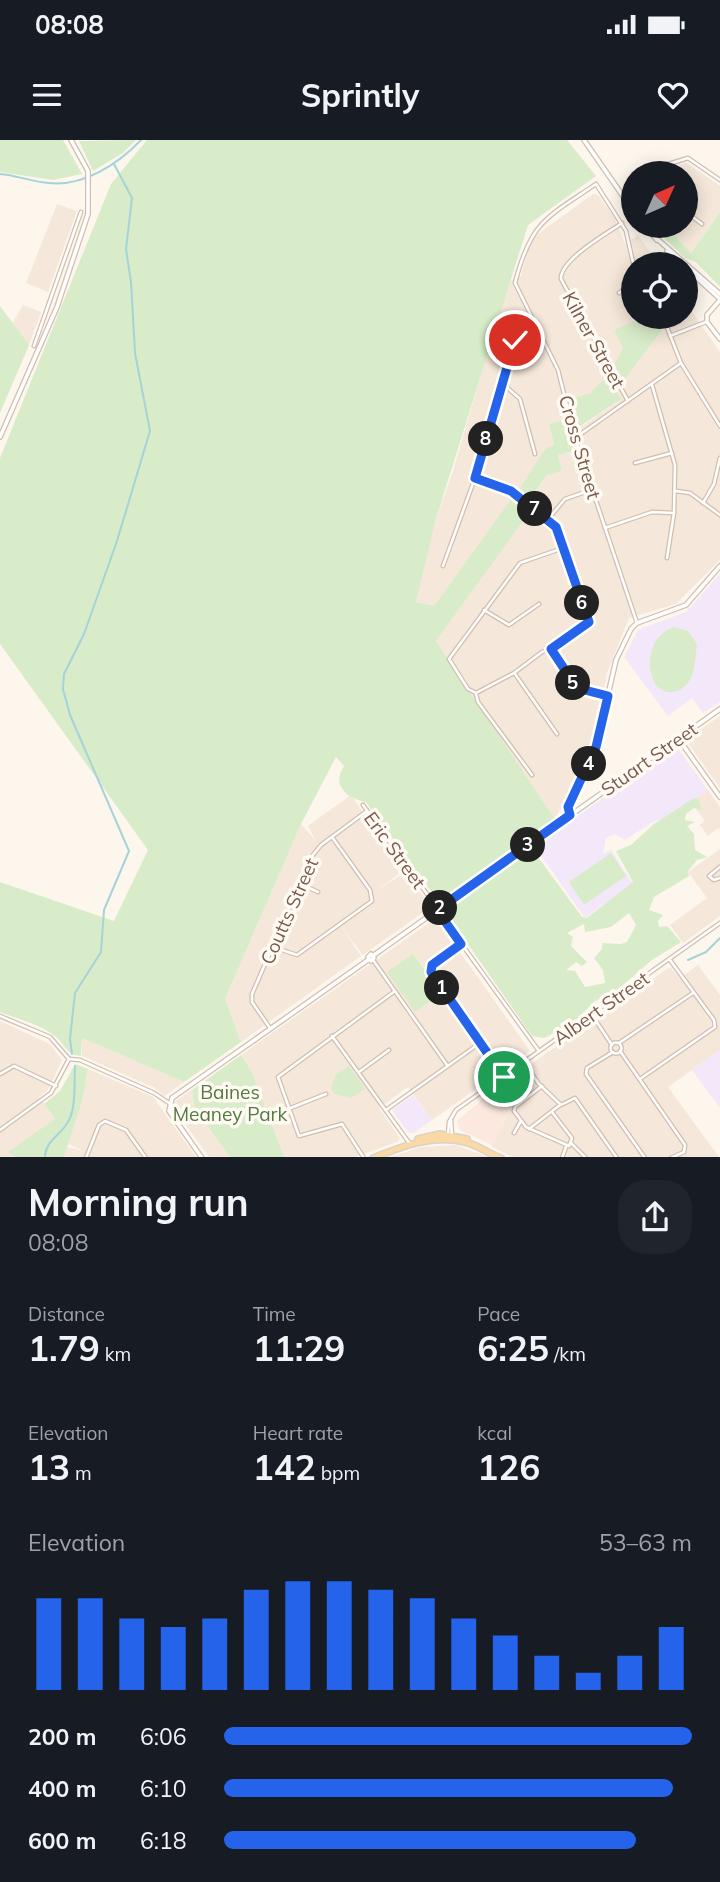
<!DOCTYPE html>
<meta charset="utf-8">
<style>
body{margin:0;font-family:Mulish,sans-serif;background:#20242c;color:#f1f3f6;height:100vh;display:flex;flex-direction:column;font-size:26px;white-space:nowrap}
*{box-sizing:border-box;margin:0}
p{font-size:23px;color:#9ea1a6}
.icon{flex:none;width:38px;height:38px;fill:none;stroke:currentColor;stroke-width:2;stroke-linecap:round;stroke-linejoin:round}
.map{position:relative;height:1017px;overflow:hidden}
.drawer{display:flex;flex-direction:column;background:#171b24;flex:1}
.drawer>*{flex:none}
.needle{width:46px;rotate:45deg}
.fabs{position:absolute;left:621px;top:21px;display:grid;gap:14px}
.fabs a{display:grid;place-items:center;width:77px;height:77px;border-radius:50%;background:#171b24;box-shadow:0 4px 18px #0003;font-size:35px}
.pin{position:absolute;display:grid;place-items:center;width:60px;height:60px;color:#fff;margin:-30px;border:4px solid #fff;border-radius:50%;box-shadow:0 2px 7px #0007}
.km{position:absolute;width:35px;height:35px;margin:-18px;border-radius:50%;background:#222;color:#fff;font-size:19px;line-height:35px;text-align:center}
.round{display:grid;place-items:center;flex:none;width:74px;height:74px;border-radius:28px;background:#20242c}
.overview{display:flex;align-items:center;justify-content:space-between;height:119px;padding:0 28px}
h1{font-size:38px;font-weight:700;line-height:52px}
.metrics{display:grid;grid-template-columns:repeat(3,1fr);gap:10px;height:119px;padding:7px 28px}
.metrics div{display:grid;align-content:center}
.metrics b{font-size:35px;font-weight:700}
.metrics small{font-size:19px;font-weight:400}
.metrics p{font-size:19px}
.chart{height:196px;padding:14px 28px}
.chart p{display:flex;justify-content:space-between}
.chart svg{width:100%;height:126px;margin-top:7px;stroke:#2563eb;stroke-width:6}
ul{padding:0 28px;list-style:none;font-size:23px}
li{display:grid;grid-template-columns:112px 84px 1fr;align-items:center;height:52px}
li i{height:18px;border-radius:9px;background:#2563eb}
.status{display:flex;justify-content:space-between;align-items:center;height:49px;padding:0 35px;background:#171b24;direction:ltr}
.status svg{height:19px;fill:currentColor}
header{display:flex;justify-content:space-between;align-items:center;height:91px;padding:0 28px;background:#171b24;font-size:32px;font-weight:700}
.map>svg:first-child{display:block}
</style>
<div class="status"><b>08:08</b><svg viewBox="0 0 49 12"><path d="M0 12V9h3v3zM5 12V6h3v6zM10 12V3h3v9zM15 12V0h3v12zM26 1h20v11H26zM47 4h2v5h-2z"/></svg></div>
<header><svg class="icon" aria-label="menu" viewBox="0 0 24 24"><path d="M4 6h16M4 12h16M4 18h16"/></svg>Sprintly<svg class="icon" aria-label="heart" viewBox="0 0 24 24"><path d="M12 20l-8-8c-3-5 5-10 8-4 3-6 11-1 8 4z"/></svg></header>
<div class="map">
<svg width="720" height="1018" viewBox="0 0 720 1018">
<rect width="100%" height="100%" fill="#fdf6ec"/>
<g fill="#f5e8da">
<path d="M687 23 720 46V72L691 113 665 86H686V33H650Z"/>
<path d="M593 54 598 55 615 79 625 104 638 95 659 124H634V177H644L607 236 590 253 572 259 575 271 565 280 549 284 554 306 545 309 538 323 434 466 416 462 430 396 453 331 508 142 521 136 528 109 535 96Z"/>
<path d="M57 64 77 71 48 152 26 143Z"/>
<path d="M686 163 720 212V420L676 464 629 478 607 533 592 609 555 679 436 501 529 371 524 367 547 335 562 331 558 315 573 311 571 302 581 287 620 260 616 251 672 177H686Z"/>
<path d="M23 165 41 172 29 205 12 184Z"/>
<path d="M720 576V648L688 603V598Z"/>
<path d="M708 650 720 667V690L718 688 708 696 700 685 705 681 691 662Z"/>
<path d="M351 655 404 730 377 750 406 732 430 766 428 769 363 815 343 789 361 816 241 902 225 859 301 684 316 701 308 686Z"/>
<path d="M720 709V776L683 803 670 785 707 758 688 732Z"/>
<path d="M436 778 530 911 432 980 408 947 379 968 400 998 399 1001 353 1018 284 1017 252 932 241 915Z"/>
<path d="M698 825 720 855V910L668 947 719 1017H512L491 1006 510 971 495 949 670 827 680 838Z"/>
<path d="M0 881 50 904 62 920 48 950 39 957 55 979 9 1012 15 1017 0 1018Z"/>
<path d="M82 898 184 942 164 956 155 948 82 916Z"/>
<path d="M88 929 153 957 196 1017 64 1018 67 1007 84 1011 68 1004 83 958Z"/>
<path d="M192 950 195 969 230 1017H209L173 967 174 962Z"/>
<path d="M456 1005 489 1017H390L421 1007Z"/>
</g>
<path fill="#fde8e0" d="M495 949 510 971 492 1005 460 990 457 981Z"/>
<g fill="#f3e8fa">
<path d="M720 434V562L703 573 692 558 668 576 624 517 638 490 686 472Z"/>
<path d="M676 606 708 650 674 675 653 682 625 700 615 694 606 698 603 714 611 710 633 744 585 778 535 707Z"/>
<path d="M720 910V968L692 930Z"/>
<path d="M413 955 432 980 414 993 408 992 392 970Z"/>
</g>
<g fill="#d8ecc9" fill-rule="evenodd">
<path d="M0 0H63L82 34 53 40 0 32Z"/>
<path d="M136 0 123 13 93 31 79 1Z"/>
<path d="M147 0H567L596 36 528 85 435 382 416 462 434 466 512 358 530 371 436 501 555 679 439 762 366 662C347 658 331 646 344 626L336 617 301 684 225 859 241 902 184 942 82 898 81 916C67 915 66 906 56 897 43 885 17 879 0 872V742L114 781 148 710 0 504V318L111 44Z"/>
<path d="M720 72V147L696 122 685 118 652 86H665L691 113Z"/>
<path d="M0 166 29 205 0 273Z"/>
<path d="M644 177H657L662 190 623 242 614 225 623 208 614 190Z"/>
<path d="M607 236 621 259 579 287 571 259 590 253Z"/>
<path d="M565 280 573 311 558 315 562 331 547 335 529 360 518 351 545 309 554 305 549 284Z"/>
<path d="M674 487 688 491 697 504C695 522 695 552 670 552 664 552 661 550 656 545 644 524 650 495 674 487Z"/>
<path d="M694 658 699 659 701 670 694 668 686 674 685 680 695 682 687 686 694 694 695 710 707 717 697 720 688 731 689 736 654 757 649 770 663 775 658 781 659 787 667 786 681 802 652 820 616 851 595 861 574 882 544 898 532 896 447 774V767L532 709 582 777 587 778 633 742 616 711 631 705 654 684ZM629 773 636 785 627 802 621 804 602 803V809L594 818 603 830 605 843 585 847 575 831 566 830 576 822 582 826 587 822 571 806 573 797 567 793 584 784 585 792 611 787Z"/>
<path d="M611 713 626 736 584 765 569 742Z"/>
<path d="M413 814 441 853 415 872 387 832Z"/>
<path d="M241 915 252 932 284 1017H230L195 969 192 950Z"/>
<path d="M75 924 88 929 83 958 64 1017H15L8 1012 55 979 44 964 60 951Z"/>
<path d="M349 926 365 949 351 958 334 954 331 948 336 934Z"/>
</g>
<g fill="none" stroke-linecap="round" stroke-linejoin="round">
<g stroke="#a5d3da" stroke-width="2">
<path d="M0 34C16 35 32 42 49 43 84 47 119 23 141 0"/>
<path d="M688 820 706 812 720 798"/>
<path d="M72 914 70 899 75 853 101 812 104 770 129 711 70 575 63 549 64 534 84 494 117 401 150 291 135 213 131 142 126 109 132 58 114 24"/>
<path d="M45 1016C46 999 64 994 70 978 76 963 74 943 75 926"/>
</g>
<g stroke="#d1beb0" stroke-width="5">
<g id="minor">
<path d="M655 33 659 27 688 18 720 40"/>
<path d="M686 72 702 84"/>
<path d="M622 83C606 94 560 120 561 139L628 261"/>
<path d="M634 127 626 91 596 44C546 78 531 81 515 143L558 230 575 298 637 483"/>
<path d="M619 153 634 142"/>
<path d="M663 177 681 223 720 286"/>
<path d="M670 196 706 182"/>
<path d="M34 206 81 72"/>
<path d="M503 244 520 259 535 314"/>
<path d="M652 245 675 325 674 373 667 418"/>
<path d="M575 298 681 223"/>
<path d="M635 323 672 313"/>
<path d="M475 338 511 351 556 387 589 482 581 490 553 505 551 509 577 548 607 556"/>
<path d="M676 351 690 353 720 375"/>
<path d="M703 363 714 344 720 318"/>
<path d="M549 378 565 359 591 350"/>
<path d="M605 388 652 372 674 373"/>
<path d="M443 426 475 338 511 207 515 200 535 187"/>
<path d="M484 470 509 485 539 464"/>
<path d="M551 509 542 512 514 533 476 553 468 549 449 519 520 423 563 408"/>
<path d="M515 534 557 594"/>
<path d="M476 554 478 562 532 635"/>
<path d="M363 665 427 754"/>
<path d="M720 727 709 736 714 740 720 738"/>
<path d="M300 744 318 752"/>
<path d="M437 770 539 911"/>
<path d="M461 804 432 825 431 832 504 937"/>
<path d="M273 807 297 815 372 761 370 750 332 697"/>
<path d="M373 820 447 925"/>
<path d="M592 875 612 905"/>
<path d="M0 876 50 897 69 919"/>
<path d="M270 888 252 862V854L312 716 321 705 367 671"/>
<path d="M332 896 410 1004"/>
<circle cx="616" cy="908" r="5.5"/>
<path d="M619 903 693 853"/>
<path d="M620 911 685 1005 684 1012 671 1018"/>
<path d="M613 912 587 928 586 934 645 1018"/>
<path d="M69 919 80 920 154 953 169 963"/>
<path d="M523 922 539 944 561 965 575 958 617 1018"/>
<path d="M359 932 389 910"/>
<path d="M0 934 14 926 56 946"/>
<path d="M640 939 715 887 714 880 670 820"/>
<path d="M542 946 515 967 514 971 526 987 569 1006 572 998 552 972"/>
<path d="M288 969 326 954"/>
<path d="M386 970 480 903"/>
<path d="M451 980 452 997"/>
<path d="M529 989 560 965"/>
<path d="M0 990 51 953 69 919"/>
<path d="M514 993 521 981"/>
<path d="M448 995 449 982 456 970 720 783"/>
<path d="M571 1003 586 1018"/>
<path d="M86 1018 99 985 105 981 126 990 146 1018"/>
<path d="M364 1018 342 984 299 996 278 937 395 851"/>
<path d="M562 1018 566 1007"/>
</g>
</g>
<g stroke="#d1beb0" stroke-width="6">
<g id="tertiary">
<path d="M584 0 634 72"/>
<path d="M645 86 657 100"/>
<path d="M656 98 720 154"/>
<path d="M667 111 682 124"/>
<path d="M686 128 720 159"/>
<path d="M720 160 707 175V182L720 199"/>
<path d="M0 297 57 167 88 74V31L71 0"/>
<path d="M678 598 720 657"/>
<path d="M571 675 568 667 596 607 616 520 631 489 637 483 686 465 720 426"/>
<path d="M371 814 374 818 371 821 368 817Z"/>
<path d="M374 815 720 569"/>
<path d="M202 1018 169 971 172 958 368 820"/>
</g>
</g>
<g stroke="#dad1cd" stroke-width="8">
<g id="primary">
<path d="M418 999 440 994 467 999"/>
<path d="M373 1018C403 1006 432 994 465 1002 478 1005 489 1014 501 1018"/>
</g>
</g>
<use href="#minor" stroke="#fff" stroke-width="2.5"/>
<use href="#tertiary" stroke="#fff" stroke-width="3.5"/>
<use href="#primary" stroke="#fbd9a5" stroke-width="5"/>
</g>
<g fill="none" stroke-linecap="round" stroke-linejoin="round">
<g stroke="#fff" stroke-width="14">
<path id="route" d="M504 937 431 832 432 825 461 804 437 770 570 675 568 667 596 607 608 556 577 548 551 509 589 482 556 387 511 351 475 338 515 200"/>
</g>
<use href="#route" stroke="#2563eb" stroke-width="9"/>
</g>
<g text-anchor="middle" stroke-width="7" stroke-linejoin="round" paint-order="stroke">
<g font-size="19" fill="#7a5c4d" stroke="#fffaf3">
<text transform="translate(594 200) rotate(61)" y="7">Kilner Street</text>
<text transform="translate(580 307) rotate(74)" y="7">Cross Street</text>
<text transform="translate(649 619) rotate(-35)" y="7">Stuart Street</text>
<text transform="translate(395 710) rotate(54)" y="7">Eric Street</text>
<text transform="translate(289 771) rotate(-66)" y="7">Coutts Street</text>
<text transform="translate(601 868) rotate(-35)" y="7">Albert Street</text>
</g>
<g font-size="19" fill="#537a41" stroke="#fffaf3">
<text x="230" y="959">Baines<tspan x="230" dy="22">Meaney Park</tspan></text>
</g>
</g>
</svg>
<div class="fabs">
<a><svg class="needle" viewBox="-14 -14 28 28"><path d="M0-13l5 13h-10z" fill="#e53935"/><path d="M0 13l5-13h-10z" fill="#9ea1a6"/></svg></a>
<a><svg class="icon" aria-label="locate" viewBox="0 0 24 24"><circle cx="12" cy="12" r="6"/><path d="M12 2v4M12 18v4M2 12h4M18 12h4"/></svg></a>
</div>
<div class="pin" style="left:504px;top:937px;background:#1e9e55"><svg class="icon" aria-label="arrive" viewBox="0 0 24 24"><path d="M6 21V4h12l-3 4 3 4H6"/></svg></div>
<div class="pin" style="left:515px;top:200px;background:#d93025"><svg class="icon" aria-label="check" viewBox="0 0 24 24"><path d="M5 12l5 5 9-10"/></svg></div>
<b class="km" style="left:442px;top:848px">1</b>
<b class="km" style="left:440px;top:768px">2</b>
<b class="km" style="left:528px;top:705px">3</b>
<b class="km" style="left:589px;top:624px">4</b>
<b class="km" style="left:573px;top:543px">5</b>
<b class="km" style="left:582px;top:463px">6</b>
<b class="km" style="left:535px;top:369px">7</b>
<b class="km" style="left:486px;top:299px">8</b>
</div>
<section class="drawer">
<div class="overview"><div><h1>Morning run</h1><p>08:08</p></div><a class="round"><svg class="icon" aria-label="share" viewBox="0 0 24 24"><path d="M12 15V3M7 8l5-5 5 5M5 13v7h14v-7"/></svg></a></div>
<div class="metrics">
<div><p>Distance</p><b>1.79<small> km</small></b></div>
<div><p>Time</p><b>11:29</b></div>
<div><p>Pace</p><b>6:25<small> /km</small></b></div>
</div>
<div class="metrics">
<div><p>Elevation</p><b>13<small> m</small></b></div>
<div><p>Heart rate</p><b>142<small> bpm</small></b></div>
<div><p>kcal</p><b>126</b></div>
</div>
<div class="chart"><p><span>Elevation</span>53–63 m</p>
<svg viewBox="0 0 160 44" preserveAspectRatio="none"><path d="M5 44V12M15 44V12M25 44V19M35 44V22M45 44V19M55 44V9M65 44V6M75 44V6M85 44V9M95 44V12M105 44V19M115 44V25M125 44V32M135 44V38M145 44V32M155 44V22"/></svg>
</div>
<ul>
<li><b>200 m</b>6:06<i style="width:100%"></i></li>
<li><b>400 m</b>6:10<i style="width:96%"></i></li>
<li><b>600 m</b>6:18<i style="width:88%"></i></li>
</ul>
</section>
